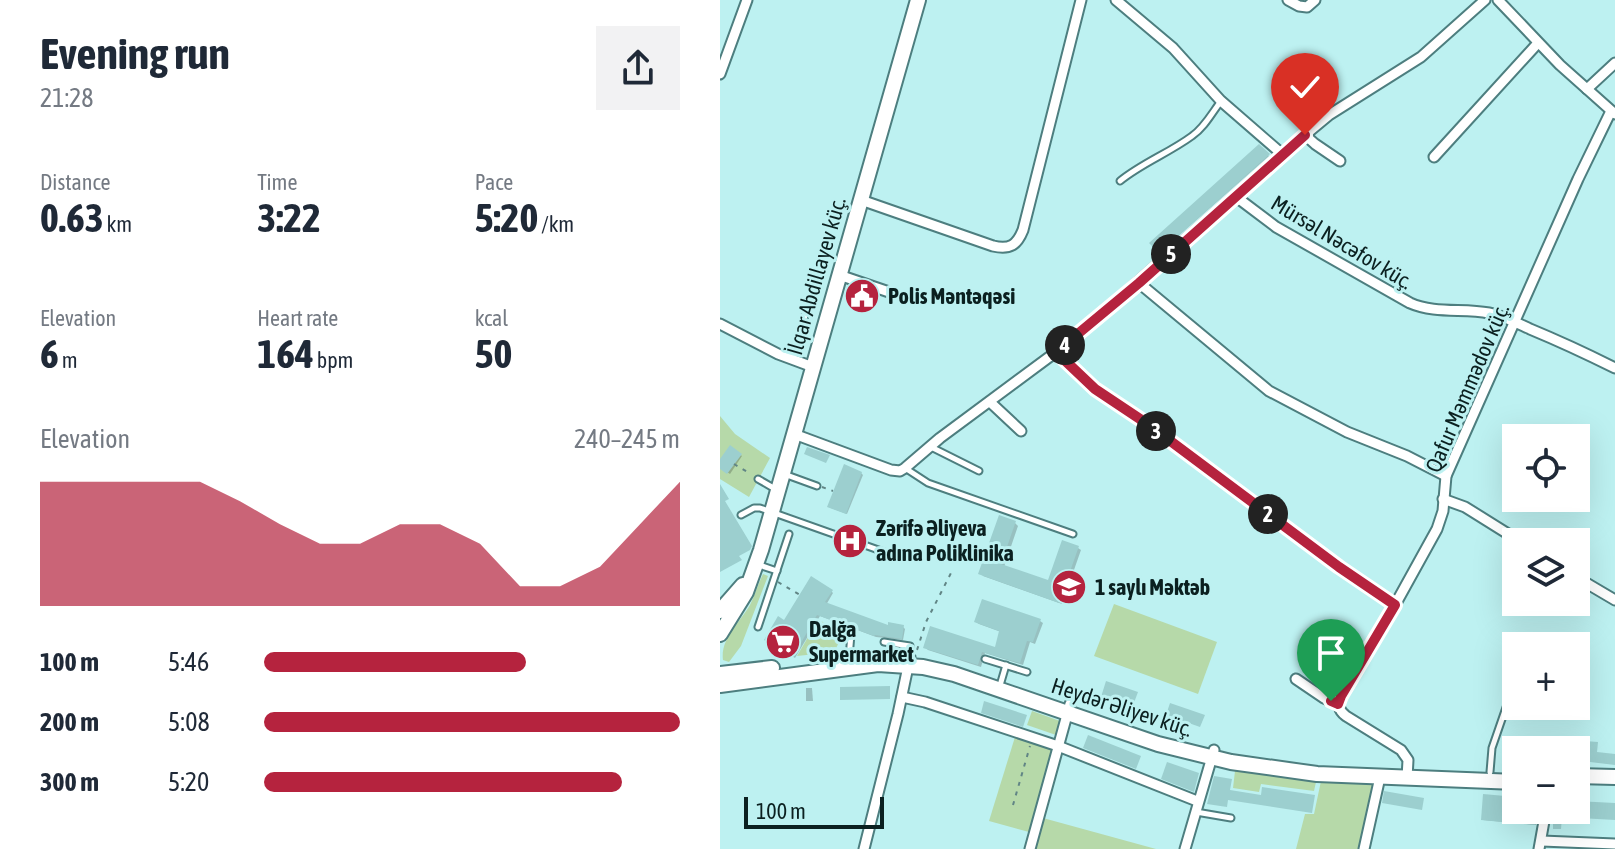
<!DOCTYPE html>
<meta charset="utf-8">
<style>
body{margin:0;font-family:"Asap Condensed",sans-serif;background:#f2f2f3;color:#1f2937;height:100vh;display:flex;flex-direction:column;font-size:30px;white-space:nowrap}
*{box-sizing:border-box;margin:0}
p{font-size:26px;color:#747a83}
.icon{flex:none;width:44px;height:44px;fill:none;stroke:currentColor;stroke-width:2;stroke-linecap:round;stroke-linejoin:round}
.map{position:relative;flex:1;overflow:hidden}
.drawer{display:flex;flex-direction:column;background:#fff;width:720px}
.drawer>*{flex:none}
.buttons{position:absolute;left:782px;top:424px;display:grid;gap:16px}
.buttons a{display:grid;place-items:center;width:88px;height:88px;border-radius:0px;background:#fff;box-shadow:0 8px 32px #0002;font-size:40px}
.scale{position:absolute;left:24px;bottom:20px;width:140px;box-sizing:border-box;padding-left:8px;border:4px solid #0b2020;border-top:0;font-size:22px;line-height:28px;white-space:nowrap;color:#0b2020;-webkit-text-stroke:6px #bdf1f1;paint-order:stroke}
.pin{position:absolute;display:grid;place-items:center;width:68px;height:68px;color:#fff;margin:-82px -34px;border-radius:50% 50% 50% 0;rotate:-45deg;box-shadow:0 0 8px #0007}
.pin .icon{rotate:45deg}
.km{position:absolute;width:40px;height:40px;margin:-20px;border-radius:50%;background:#222;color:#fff;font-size:22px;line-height:40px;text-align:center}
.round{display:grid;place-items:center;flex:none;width:84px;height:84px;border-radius:0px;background:#f2f2f3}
.summary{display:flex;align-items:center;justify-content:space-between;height:136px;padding:0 40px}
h1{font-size:44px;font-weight:700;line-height:60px}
.figures{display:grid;grid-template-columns:repeat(3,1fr);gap:12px;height:136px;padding:8px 40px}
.figures div{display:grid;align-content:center}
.figures b{font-size:40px;font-weight:700}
.figures small{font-size:22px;font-weight:400}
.figures p{font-size:22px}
.chart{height:224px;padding:16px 40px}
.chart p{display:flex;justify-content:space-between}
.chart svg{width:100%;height:144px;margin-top:8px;fill:#b5233e;opacity:.7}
ul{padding:0 40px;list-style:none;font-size:26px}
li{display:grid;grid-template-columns:128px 96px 1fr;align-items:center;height:60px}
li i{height:20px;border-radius:10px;background:#b5233e}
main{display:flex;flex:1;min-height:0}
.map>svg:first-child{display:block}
</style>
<main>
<section class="drawer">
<div class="summary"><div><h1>Evening run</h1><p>21:28</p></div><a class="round"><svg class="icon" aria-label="share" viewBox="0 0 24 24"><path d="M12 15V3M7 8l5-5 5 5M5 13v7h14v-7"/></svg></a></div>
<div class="figures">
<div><p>Distance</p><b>0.63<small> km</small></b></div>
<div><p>Time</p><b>3:22</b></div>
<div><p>Pace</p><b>5:20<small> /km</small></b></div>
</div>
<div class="figures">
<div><p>Elevation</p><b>6<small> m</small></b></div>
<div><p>Heart rate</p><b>164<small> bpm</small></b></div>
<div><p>kcal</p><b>50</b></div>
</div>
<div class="chart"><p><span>Elevation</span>240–245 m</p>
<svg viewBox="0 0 160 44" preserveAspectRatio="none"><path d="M0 44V6L10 6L20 6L30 6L40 6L50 12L60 19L70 25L80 25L90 19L100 19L110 25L120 38L130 38L140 32L150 19L160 6V44z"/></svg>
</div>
<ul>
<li><b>100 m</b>5:46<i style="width:63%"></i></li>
<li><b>200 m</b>5:08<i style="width:100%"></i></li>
<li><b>300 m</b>5:20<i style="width:86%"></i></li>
</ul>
</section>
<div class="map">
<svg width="895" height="849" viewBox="0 0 895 849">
<rect width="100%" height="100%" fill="#bdf1f1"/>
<g fill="#b6d9a9">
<path d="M0 416 15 434 50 458 29 497 0 479Z"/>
<path d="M43 574 48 576 21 646 9 662 3 660C0 639 20 622 30 605 35 595 38 584 43 574Z"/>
<path d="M394 604 497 642 478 694 374 656Z"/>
<path d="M98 620 125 631 114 652 77 656Z"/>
<path d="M312 711 340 721 336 735 307 725Z"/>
<path d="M295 737 332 749 309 832 269 821Z"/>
<path d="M515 771 596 782 594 791 541 784 539 792 513 788Z"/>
<path d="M601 781H656L639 849H576L585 814H594Z"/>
<path d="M323 818 436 849H315Z"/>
</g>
<g fill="#0003">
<path d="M539 147 549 156 440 252 432 243Z"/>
<path d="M10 448 22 456 10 474 0 467V462Z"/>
<path d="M141 473 143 475 127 514 111 508Z"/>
<path d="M280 518 295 523 298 526 284 567 329 583 358 548 361 550 342 604 263 576 261 573Z"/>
<path d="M111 591 113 593 106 605 170 627H183L185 629 183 640 156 637 100 616 75 658 48 642 65 623Z"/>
<path d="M320 621 323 623 315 644 310 642 303 665 265 653 261 667 208 650 205 647 276 649 281 632 259 624 256 622Z"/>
<path d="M86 688H92L93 701H86Z"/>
<path d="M856 750 895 756V764L856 760Z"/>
<path d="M796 799V810H817L816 825 763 820Z"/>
</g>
<g fill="#9ccfcf">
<path d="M539 144 550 154 439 253 429 243Z"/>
<path d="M10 445 22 454 7 474 0 469V459Z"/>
<path d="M87 447 110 455 106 463 84 454Z"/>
<path d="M124 464 142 472 126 514 107 507Z"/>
<path d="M0 484 9 499 5 501 32 546 30 550 19 556 22 560 0 572Z"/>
<path d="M279 515 296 521 281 564 328 580 342 540 359 546 339 603 258 574Z"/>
<path d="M91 576 113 590 105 602 168 625V622L184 625 182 639 155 635 154 636 97 615 73 657 44 640 58 616 64 620Z"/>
<path d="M262 599 321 619 313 642 307 641 300 663 262 652 258 665 203 648 210 626 275 647 279 631 254 622Z"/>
<path d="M386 681 418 692 412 708 381 697Z"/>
<path d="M170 686V699L120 700V687Z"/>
<path d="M264 701 307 715 303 727 261 713Z"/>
<path d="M450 703 485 715 480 727 446 715Z"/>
<path d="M368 735 421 756 416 769 363 748Z"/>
<path d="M864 741 878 742 877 752 895 754V765L862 761Z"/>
<path d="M447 762 479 773 474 792 441 779Z"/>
<path d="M494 776 512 779 510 790 541 795 542 787 595 795 592 813 508 800 507 807 487 804Z"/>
<path d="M664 791 704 798 702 810 662 803Z"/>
<path d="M763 794 796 797V810H816L815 825 761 820Z"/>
<path d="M856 801 895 803V820L842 817 841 829H833V810H856Z"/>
</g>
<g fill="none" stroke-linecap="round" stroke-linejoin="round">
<g stroke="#4d7e7f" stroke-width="9">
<g id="service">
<path d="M400 181C422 163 449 153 472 136 484 128 492 113 501 101"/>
<path d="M72 359 89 302"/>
<path d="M211 447 259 471"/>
<path d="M185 468 208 483 353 534"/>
<path d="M64 474 97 486"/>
<path d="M38 479 57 490"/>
<path d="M21 515 34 508H40L167 553"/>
<path d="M39 565 57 571"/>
<path d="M38 627 69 534"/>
<path d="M164 642 190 646V656"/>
<path d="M129 658 131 634"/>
<path d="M265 659 307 672"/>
<path d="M281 682 286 665"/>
<path d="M770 772 772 748 791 693"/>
<path d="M476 812 511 818"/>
</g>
</g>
<g stroke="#4d7e7f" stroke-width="13">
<g id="minor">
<path d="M396 0 453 48 501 101 562 154"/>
<path d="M568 0 579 6 587 7 595 0"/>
<path d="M778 0 840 65 895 114"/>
<path d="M0 74 27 0"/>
<path d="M867 89 895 63"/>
<path d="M585 135 595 144 620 161"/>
<path d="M714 157 818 43"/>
<path d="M515 196 556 227 690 303C715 314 743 308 769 313 784 316 797 323 810 329 839 341 867 354 895 368"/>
<path d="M141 200 273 246C290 250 297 245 303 230L361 0"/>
<path d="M119 275 169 292"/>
<path d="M419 283 549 391 627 432 687 456 726 476"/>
<path d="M0 324 58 354 93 367"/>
<path d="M336 352 375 389"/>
<path d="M270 402 301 431"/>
<path d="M429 425 619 567 675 605"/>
<path d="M74 434 171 470 180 471 185 468 220 438 336 352 383 313 562 154 609 115 701 57 765 0"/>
<path d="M723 499 745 507 801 542"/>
<path d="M856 577 895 600"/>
<path d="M576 679 604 698 618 704"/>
<path d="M182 697 205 702 338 746 477 801"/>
<path d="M687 778 688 760 681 750 626 716C618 710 618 705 621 696L675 605 717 529 723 511 726 476 858 179 891 111"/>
<path d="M822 841 895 844"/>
<path d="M144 849 178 714 190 657"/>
<path d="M310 849 350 704"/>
<path d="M465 849 494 750"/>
<path d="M644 849 660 777"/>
<path d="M819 849 826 810"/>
</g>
</g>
<g stroke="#4d7e7f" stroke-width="18">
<g id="primary">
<path d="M0 611 23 585"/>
<path d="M0 634 26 592 41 550 198 0"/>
<path d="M0 674 52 668"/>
<path d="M0 685 158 664 203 667 234 674 438 744 511 762 597 774 796 782"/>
<path d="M856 776 895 777"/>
</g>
</g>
<g stroke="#618585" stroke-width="2" stroke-dasharray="4 6" stroke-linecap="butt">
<path d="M383 394 421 420"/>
<path d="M14 464 31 474"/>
<path d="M102 487 113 491"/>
<path d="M58 582 80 595"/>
<path d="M197 650 206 622 232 571"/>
<path d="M293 805 310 746"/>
</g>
<use href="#service" stroke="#fff" stroke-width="5"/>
<use href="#minor" stroke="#fff" stroke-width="9"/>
<use href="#primary" stroke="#fff" stroke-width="14"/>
</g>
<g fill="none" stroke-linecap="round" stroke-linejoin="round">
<g stroke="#fff" stroke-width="16">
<path id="route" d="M585 135 419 283 336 352 375 389 429 425 619 567 675 605 621 696 618 704 611 701"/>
</g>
<use href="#route" stroke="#b5233e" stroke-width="10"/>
</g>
<defs>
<g id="civic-disc" transform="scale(1.8)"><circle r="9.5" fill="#b5233e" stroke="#bdf1f1"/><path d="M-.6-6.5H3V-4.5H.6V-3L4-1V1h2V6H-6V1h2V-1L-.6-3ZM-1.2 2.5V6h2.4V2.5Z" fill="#fff"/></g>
<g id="hospital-disc" transform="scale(1.8)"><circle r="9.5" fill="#b5233e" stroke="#bdf1f1"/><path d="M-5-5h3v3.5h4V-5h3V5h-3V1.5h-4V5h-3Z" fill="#fff"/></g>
<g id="school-disc" transform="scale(1.8)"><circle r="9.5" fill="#b5233e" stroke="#bdf1f1"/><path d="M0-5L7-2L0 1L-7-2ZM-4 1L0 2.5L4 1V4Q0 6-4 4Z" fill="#fff"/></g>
<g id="supermarket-disc" transform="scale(1.8)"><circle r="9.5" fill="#b5233e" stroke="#bdf1f1"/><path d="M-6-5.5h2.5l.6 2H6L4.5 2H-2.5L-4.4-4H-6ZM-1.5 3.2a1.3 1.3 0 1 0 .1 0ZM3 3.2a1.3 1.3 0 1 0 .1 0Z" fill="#fff"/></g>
</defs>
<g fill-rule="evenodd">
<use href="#civic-disc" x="142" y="296"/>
<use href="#hospital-disc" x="130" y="541"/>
<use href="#school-disc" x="349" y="587"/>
<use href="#supermarket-disc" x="63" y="642"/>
</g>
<g text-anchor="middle" stroke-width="6" stroke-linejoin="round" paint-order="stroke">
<g font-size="22" fill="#0b2020" stroke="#bdf1f1">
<text transform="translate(622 242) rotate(31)" y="8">Mürsəl Nəcəfov küç.</text>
<text transform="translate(96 276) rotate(-74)" y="8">İlqar Abdillayev küç.</text>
<text transform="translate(747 388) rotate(-67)" y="8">Qafur Məmmədov küç.</text>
<text transform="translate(402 707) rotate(18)" y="8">Heydər Əliyev küç.</text>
</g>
<g font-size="22" font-weight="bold" fill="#0b2020" stroke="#bdf1f1" text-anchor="start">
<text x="168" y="304">Polis Məntəqəsi</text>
<text x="156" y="536">Zərifə Əliyeva<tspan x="156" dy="25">adına Poliklinika</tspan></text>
<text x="375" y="595">1 saylı Məktəb</text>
<text x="89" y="637">Dalğa<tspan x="89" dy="25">Supermarket</tspan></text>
</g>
</g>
</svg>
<div class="buttons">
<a><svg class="icon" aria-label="locate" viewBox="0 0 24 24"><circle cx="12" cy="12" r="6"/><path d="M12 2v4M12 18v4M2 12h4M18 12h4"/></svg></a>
<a><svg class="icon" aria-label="layers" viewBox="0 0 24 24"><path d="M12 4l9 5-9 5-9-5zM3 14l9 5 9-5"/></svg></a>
<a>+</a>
<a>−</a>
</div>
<div class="scale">100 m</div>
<div class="pin" style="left:611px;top:701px;background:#1e9e55"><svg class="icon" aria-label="arrive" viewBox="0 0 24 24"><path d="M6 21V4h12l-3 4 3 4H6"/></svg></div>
<div class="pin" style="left:585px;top:135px;background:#d93025"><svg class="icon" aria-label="check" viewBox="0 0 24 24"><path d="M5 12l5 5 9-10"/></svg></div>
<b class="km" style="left:548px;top:514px">2</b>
<b class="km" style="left:436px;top:431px">3</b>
<b class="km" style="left:345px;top:345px">4</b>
<b class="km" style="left:451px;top:254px">5</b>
</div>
</main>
